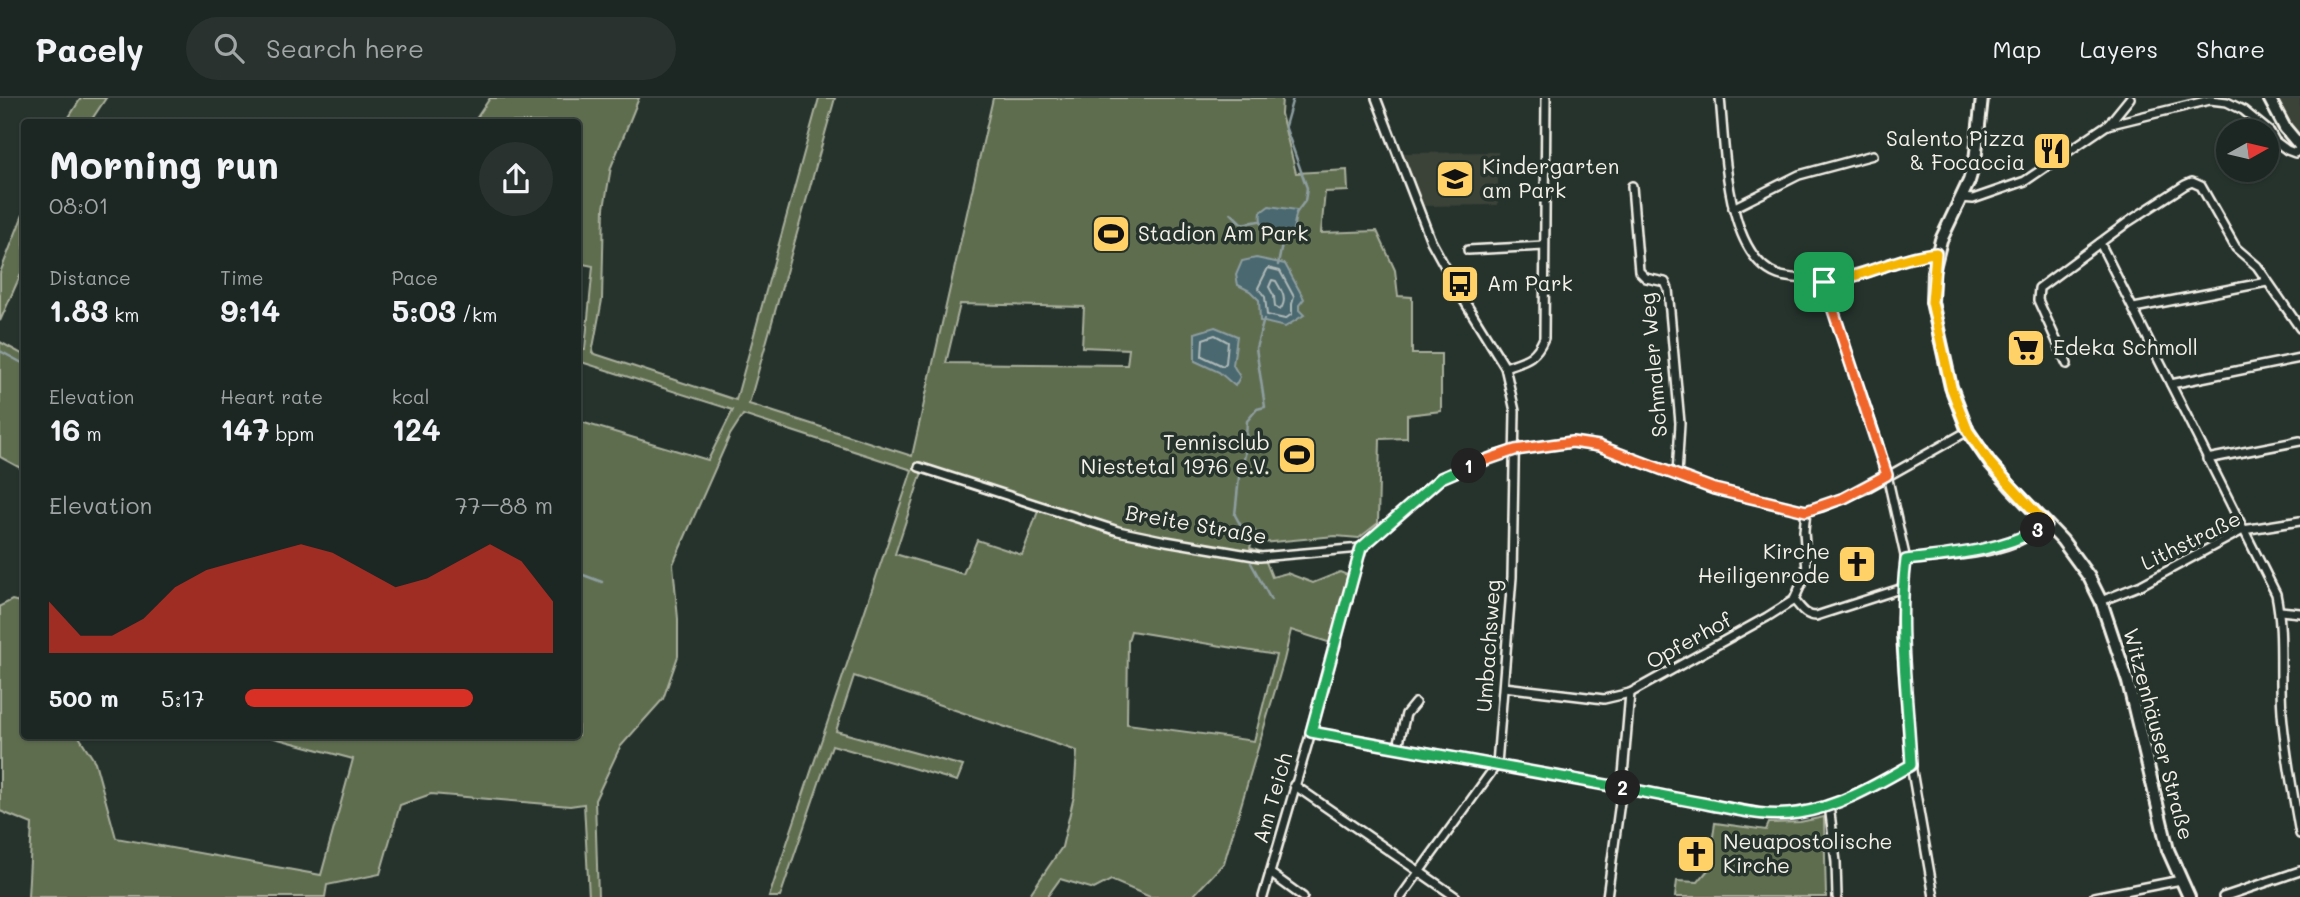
<!DOCTYPE html>
<meta charset="utf-8">
<style>
body{margin:0;font-family:Mali,sans-serif;background:#29322f;color:#f1f3f6;height:100vh;display:flex;flex-direction:column;font-size:26px;white-space:nowrap}
*{box-sizing:border-box;margin:0}
p{font-size:23px;color:#a0a5a5}
.icon{flex:none;width:38px;height:38px;fill:none;stroke:currentColor;stroke-width:2;stroke-linecap:round;stroke-linejoin:round}
.map{position:relative;flex:1;overflow:hidden}
.sheet{position:absolute;left:21px;top:21px;width:560px;height:620px;display:flex;flex-direction:column;background:#1c2622;border-radius:7px;box-shadow:0 2px 5px #0004,0 0 0 2px #3a4340}
.sheet>*{flex:none}
.needle{width:46px;rotate:82deg}
.tools{position:absolute;left:2216px;top:21px;display:grid;gap:14px}
.tools a{display:grid;place-items:center;width:63px;height:63px;border-radius:50%;background:#1c2622;box-shadow:0 2px 5px #0004,0 0 0 2px #3a4340;font-size:35px}
.pin{position:absolute;display:grid;place-items:center;width:60px;height:60px;color:#fff;margin:-30px;border-radius:14px;box-shadow:0 4px 10px #0006}
.km{position:absolute;width:35px;height:35px;margin:-18px;border-radius:50%;background:#222;color:#fff;font-size:19px;line-height:35px;text-align:center}
.round{display:grid;place-items:center;flex:none;width:74px;height:74px;border-radius:37px;background:#29322f}
.summary{display:flex;align-items:center;justify-content:space-between;height:119px;padding:0 28px}
h1{font-size:38px;font-weight:800;line-height:52px}
.stats{display:grid;grid-template-columns:repeat(3,1fr);gap:10px;height:119px;padding:7px 28px}
.stats div{display:grid;align-content:center}
.stats b{font-size:30px;font-weight:800}
.stats small{font-size:19px;font-weight:400}
.stats p{font-size:19px}
.chart{height:196px;padding:14px 28px}
.chart p{display:flex;justify-content:space-between}
.chart svg{width:100%;height:126px;margin-top:7px;fill:#d93025;opacity:.7}
ul{padding:0 28px;list-style:none;font-size:23px}
li{display:grid;grid-template-columns:112px 84px 1fr;align-items:center;height:52px}
li i{height:18px;border-radius:9px;background:#d93025}
header{display:flex;align-items:center;gap:42px;box-sizing:border-box;height:98px;padding:0 35px;background:#1c2622;border-bottom:2px solid #3a4340}
header strong{font-size:33px}
nav{display:flex;gap:38px;margin-inline-start:auto;font-size:24px}
.search{width:490px;height:63px;background:#29322f;display:flex;align-items:center;gap:18px;box-sizing:border-box;padding:0 24px;border-radius:38px;color:#a0a5a5;font-size:26px}
.map>svg:first-child{display:block}
</style>
<header>
<strong>Pacely</strong>
<div class="search"><svg class="icon" aria-label="search" viewBox="0 0 24 24"><circle cx="10" cy="10" r="6"/><path d="M15 15l6 6"/></svg>Search here</div>
<nav><a>Map</a><a>Layers</a><a>Share</a></nav>
</header>
<div class="map">
<svg width="2300" height="799" viewBox="0 0 2300 799">
<rect width="100%" height="100%" fill="#26332d"/>
<filter id="ink" filterUnits="userSpaceOnUse"><feTurbulence type="fractalNoise" baseFrequency=".0143" numOctaves="2"/><feDisplacementMap in="SourceGraphic" scale="14" xChannelSelector="R" yChannelSelector="G"/><feConvolveMatrix kernelMatrix="1 2 1 2 8 2 1 2 1" color-interpolation-filters="sRGB"/></filter>
<g filter="url(#ink)">
<g fill="#3a4238">
<path d="M2281 0H2300V37L2277 6Z"/>
<path d="M1498 54V107L1422 108 1404 55Z"/>
</g>
<g fill="#5e6d4f" stroke="#a9af9c" stroke-width="2" fill-rule="evenodd">
<path d="M81 0H106L90 24H66Z"/>
<path d="M490 0H639L611 69 604 110 602 202 592 255 736 302 819 0H835L749 306 912 358 993 0H1282L1281 16 1296 75 1347 72 1348 93 1325 94 1321 135 1377 133 1395 172 1398 198 1412 199V256H1441V313L1407 317V340L1380 341 1378 425 1359 440 1335 438 1261 445 1259 438 1255 433 1250 450 1262 454 1272 479 1287 475 1313 485 1340 474 1350 478 1331 545 1291 532 1284 562 1224 765 1192 799H1150L1111 782 1094 791 1060 781 1047 799H1028L1062 749 1074 698 1077 653 854 578 836 633 963 668 957 683 832 647 780 799H769L912 372 743 317 730 337 673 466 678 521V558L663 601 620 649 595 702 598 799H589L584 706 570 708 431 696 400 707 380 776 327 787 325 799H28L32 726 0 713V508L12 502 24 505V637H78L95 664 116 740 321 777 353 661 263 637H578V323L708 362 733 312 578 263V251H585L593 168 578 165V24H474ZM960 206 1084 209 1082 249 1129 251 1127 267 946 265ZM922 374 1038 413 1022 457 977 442 963 476 895 456ZM1131 533 1276 557 1254 643 1127 626 1128 543Z"/>
<path d="M24 114V169L0 223V175Z"/>
<path d="M0 244 24 257V372L0 359Z"/>
<path d="M1824 719 1826 799H1675L1677 783 1698 784 1708 772 1715 725 1766 732 1769 725 1800 724Z"/>
</g>
<g fill="#4a6770" stroke="#8e9ea0" stroke-width="2">
<path d="M1269 108 1297 112 1292 137 1275 139C1264 132 1259 128 1261 114Z"/>
<path d="M1256 160 1285 166 1304 201 1299 207V212L1304 217 1285 229 1260 223 1259 202 1250 193 1238 187 1236 177 1242 163Z"/>
<path d="M1215 229 1237 238 1233 267 1240 279 1235 288 1219 274 1195 263V235Z"/>
</g>
<g fill="none" stroke-linecap="round" stroke-linejoin="round">
<g stroke="#b0bab8" stroke-width="2">
<path d="M1268 170 1280 173 1294 199 1292 206V216L1285 221 1267 217 1265 199 1258 190Z"/>
<path d="M1272 182 1276 183C1282 193 1288 202 1280 212L1275 209 1274 198 1269 189Z"/>
<path d="M1215 237 1228 244 1226 265 1223 268 1202 258 1203 241Z"/>
</g>
<g stroke="#8e9ea0" stroke-width="2.5">
<path d="M1293 0 1285 28 1307 90 1305 103 1296 115"/>
<path d="M1231 115 1242 126 1259 123"/>
<path d="M1278 167 1284 136"/>
<path d="M0 253 24 266"/>
<path d="M1251 430 1241 428 1235 417 1239 379 1245 357 1247 323 1257 311 1265 309 1256 250 1264 221"/>
<path d="M1251 465 1271 502"/>
<path d="M578 475 602 484"/>
</g>
<g stroke="#f4f1e8" stroke-width="12">
<g id="street">
<path d="M1376 0 1431 143 1460 196 1505 269 1515 313 1512 479 1497 666 1401 799"/>
<path d="M1720 0C1725 47 1725 157 1778 177 1786 180 1796 180 1805 181 1818 183 1829 185 1842 182 1874 175 1903 158 1936 155"/>
<path d="M2108 27 2130 0"/>
<path d="M1632 88 1639 173 1646 180 1665 184 1668 191 1680 325 1677 377"/>
<path d="M1961 100 1973 101 2025 83 2107 27 2210 2 2227 4 2243 12 2270 34 2275 43 2287 52 2295 55 2300 51"/>
<path d="M1733 110 1799 77 1873 57"/>
<path d="M2100 145 2276 496C2284 535 2279 574 2282 614 2285 655 2293 695 2300 736"/>
<path d="M1468 152 1544 148"/>
<path d="M1823 184 1876 339 1887 377 1906 462 1903 490 1901 537 1904 577 1911 667 1934 799"/>
<path d="M2134 210 2267 184"/>
<path d="M2067 266 2038 202 2039 190 2128 124 2185 87 2192 84 2201 88 2236 150 2257 168 2300 230"/>
<path d="M1505 269C1525 262 1535 261 1544 240L1546 0"/>
<path d="M2171 286 2300 260"/>
<path d="M2207 361 2300 343"/>
<path d="M919 369 1118 433 1166 443 1260 459 1361 450 1441 380 1491 359 1515 352 1572 344 1599 348 1714 391 1806 413 1822 409 1865 391 1968 333"/>
<path d="M1906 462C1951 457 2010 458 2046 426"/>
<path d="M1794 502C1801 510 1805 518 1816 518L1903 490"/>
<path d="M2101 503 2141 487 2243 432 2300 423"/>
<path d="M2280 513 2300 515"/>
<path d="M1504 589 1604 601 1630 595 1767 519 1794 502 1807 473 1804 433 1806 413"/>
<path d="M1311 634 1770 717C1822 718 1868 691 1911 667"/>
<path d="M1398 648 1406 616 1415 605"/>
<path d="M1294 687 1456 799"/>
<path d="M1829 707 1836 764 1837 799"/>
<path d="M1270 775 1303 799"/>
<path d="M1263 799 1311 634 1361 450"/>
<path d="M1607 799 1622 689 1630 595"/>
<path d="M2094 799 2181 782"/>
<path d="M2223 799 2300 773"/>
</g>
</g>
<g stroke="#f4f1e8" stroke-width="16">
<g id="secondary">
<path d="M1982 0 1975 63 1969 83 1941 142 1933 174 1932 204 1951 289 1968 333 1990 365 2011 389 2062 442 2089 479 2101 503 2128 584 2168 752 2189 799"/>
<path d="M2269 0 2285 30 2300 48"/>
</g>
</g>
<use href="#street" stroke="#26332d" stroke-width="7"/>
<use href="#secondary" stroke="#26332d" stroke-width="10"/>
</g>
</g>
<g fill="none" stroke-linecap="round" stroke-linejoin="round" filter="url(#ink)">
<g stroke="#fff" stroke-width="14">
<path id="split-1" d="M1469 368 1515 352 1572 344 1599 348 1714 391 1806 413 1844 400 1887 377 1824 184"/>
</g>
<g stroke="#fff" stroke-width="14">
<path id="split-2" d="M1469 368 1441 380 1361 450 1311 634 1623 690"/>
</g>
<g stroke="#fff" stroke-width="14">
<path id="split-3" d="M1623 690C1651 695 1679 701 1707 706 1737 712 1767 720 1798 715 1839 709 1876 687 1911 667 1908 596 1897 532 1906 462 1954 456 1994 454 2038 432"/>
</g>
<g stroke="#fff" stroke-width="14">
<path id="split-4" d="M1824 184C1862 180 1897 159 1936 155L1932 204 1951 289 1963 320 1968 333 1990 365 2046 426 2038 432"/>
</g>
<use href="#split-1" stroke="#f0652b" stroke-width="9"/>
<use href="#split-2" stroke="#22a559" stroke-width="9"/>
<use href="#split-3" stroke="#22a559" stroke-width="9"/>
<use href="#split-4" stroke="#f5b400" stroke-width="9"/>
</g>
<defs>
<g id="restaurant-square" transform="scale(2.0125)"><rect x="-9" y="-9" width="18" height="18" rx="4" fill="#ffd166" stroke="#26332d"/><path d="M-5-6h1v4h1v-4h1v4h1v-4h1v5L-1.5 .5V6h-2V.5L-5-1ZM5-6V6H3V1.5H1.5Q1.5-4 5-6Z" fill="#111"/></g>
<g id="school-square" transform="scale(2.0125)"><rect x="-9" y="-9" width="18" height="18" rx="4" fill="#ffd166" stroke="#26332d"/><path d="M0-5L7-2L0 1L-7-2ZM-4 1L0 2.5L4 1V4Q0 6-4 4Z" fill="#111"/></g>
<g id="stadium-square" transform="scale(2.0125)"><rect x="-9" y="-9" width="18" height="18" rx="4" fill="#ffd166" stroke="#26332d"/><path d="M0-5a6.5 5 0 1 0 0 10a6.5 5 0 1 0 0-10ZM-3.5-1.8h7v3.6h-7Z" fill="#111"/></g>
<g id="bus-square" transform="scale(2.0125)"><rect x="-9" y="-9" width="18" height="18" rx="4" fill="#ffd166" stroke="#26332d"/><path d="M-5-6H5V4H4V6H2V4H-2V6H-4V4H-5ZM-3.5-4V0h7V-4ZM-3.5 1.2v1.5H-2V1.2ZM2 1.2v1.5H3.5V1.2Z" fill="#111"/></g>
<g id="supermarket-square" transform="scale(2.0125)"><rect x="-9" y="-9" width="18" height="18" rx="4" fill="#ffd166" stroke="#26332d"/><path d="M-6-5.5h2.5l.6 2H6L4.5 2H-2.5L-4.4-4H-6ZM-1.5 3.2a1.3 1.3 0 1 0 .1 0ZM3 3.2a1.3 1.3 0 1 0 .1 0Z" fill="#111"/></g>
<g id="church-square" transform="scale(2.0125)"><rect x="-9" y="-9" width="18" height="18" rx="4" fill="#ffd166" stroke="#26332d"/><path d="M-1.2-6h2.4v3.5h3.3v2.4h-3.3V6h-2.4V-.1h-3.3v-2.4h3.3Z" fill="#111"/></g>
</defs>
<g fill-rule="evenodd">
<use href="#restaurant-square" x="2052" y="53"/>
<use href="#school-square" x="1455" y="81"/>
<use href="#stadium-square" x="1111" y="136"/>
<use href="#bus-square" x="1460" y="186"/>
<use href="#supermarket-square" x="2026" y="250"/>
<use href="#stadium-square" x="1297" y="357"/>
<use href="#church-square" x="1857" y="466"/>
<use href="#church-square" x="1696" y="756"/>
</g>
<g text-anchor="middle" stroke-width="7" stroke-linejoin="round" paint-order="stroke">
<g font-size="21" fill="#f4f1e8" stroke="#26332d" text-anchor="start">
<text x="2025" y="48" text-anchor="end">Salento Pizza<tspan x="2025" dy="24">&amp; Focaccia</tspan></text>
<text x="1482" y="76">Kindergarten<tspan x="1482" dy="24">am Park</tspan></text>
<text x="1138" y="143">Stadion Am Park</text>
<text x="1487" y="193">Am Park</text>
<text x="2053" y="257">Edeka Schmoll</text>
<text x="1270" y="352" text-anchor="end">Tennisclub<tspan x="1270" dy="24">Niestetal 1976 e.V.</tspan></text>
<text x="1830" y="461" text-anchor="end">Kirche<tspan x="1830" dy="24">Heiligenrode</tspan></text>
<text x="1723" y="751">Neuapostolische<tspan x="1723" dy="24">Kirche</tspan></text>
</g>
<g font-size="21" fill="#f4f1e8" stroke="#26332d">
<text transform="translate(1654 267) rotate(-95)" y="7">Schmaler Weg</text>
<text transform="translate(1196 427) rotate(10)" y="7">Breite Straße</text>
<text transform="translate(2191 443) rotate(-26)" y="7">Lithstraße</text>
<text transform="translate(1689 543) rotate(-29)" y="7">Opferhof</text>
<text transform="translate(1489 548) rotate(-86)" y="7">Umbachsweg</text>
<text transform="translate(2158 636) rotate(75)" y="7">Witzenhäuser Straße</text>
<text transform="translate(1273 700) rotate(-74)" y="7">Am Teich</text>
</g>
</g>
</svg>
<div class="tools">
<a><svg class="needle" viewBox="-14 -14 28 28"><path d="M0-13l5 13h-10z" fill="#e53935"/><path d="M0 13l5-13h-10z" fill="#a0a5a5"/></svg></a>
</div>
<div class="pin" style="left:1824px;top:184px;background:#1e9e55"><svg class="icon" aria-label="arrive" viewBox="0 0 24 24"><path d="M6 21V4h12l-3 4 3 4H6"/></svg></div>
<b class="km" style="left:1469px;top:368px">1</b>
<b class="km" style="left:1623px;top:690px">2</b>
<b class="km" style="left:2038px;top:432px">3</b>
<section class="sheet">
<div class="summary"><div><h1>Morning run</h1><p>08:01</p></div><a class="round"><svg class="icon" aria-label="share" viewBox="0 0 24 24"><path d="M12 15V3M7 8l5-5 5 5M5 13v7h14v-7"/></svg></a></div>
<div class="stats">
<div><p>Distance</p><b>1.83<small> km</small></b></div>
<div><p>Time</p><b>9:14</b></div>
<div><p>Pace</p><b>5:03<small> /km</small></b></div>
</div>
<div class="stats">
<div><p>Elevation</p><b>16<small> m</small></b></div>
<div><p>Heart rate</p><b>147<small> bpm</small></b></div>
<div><p>kcal</p><b>124</b></div>
</div>
<div class="chart"><p><span>Elevation</span>77–88 m</p>
<svg viewBox="0 0 160 44" preserveAspectRatio="none"><path d="M0 44V26L10 38L20 38L30 32L40 21L50 15L60 12L70 9L80 6L90 9L100 15L110 21L120 18L130 12L140 6L150 12L160 26V44z"/></svg>
</div>
<ul>
<li><b>500 m</b>5:17<i style="width:74%"></i></li>
</ul>
</section>
</div>
